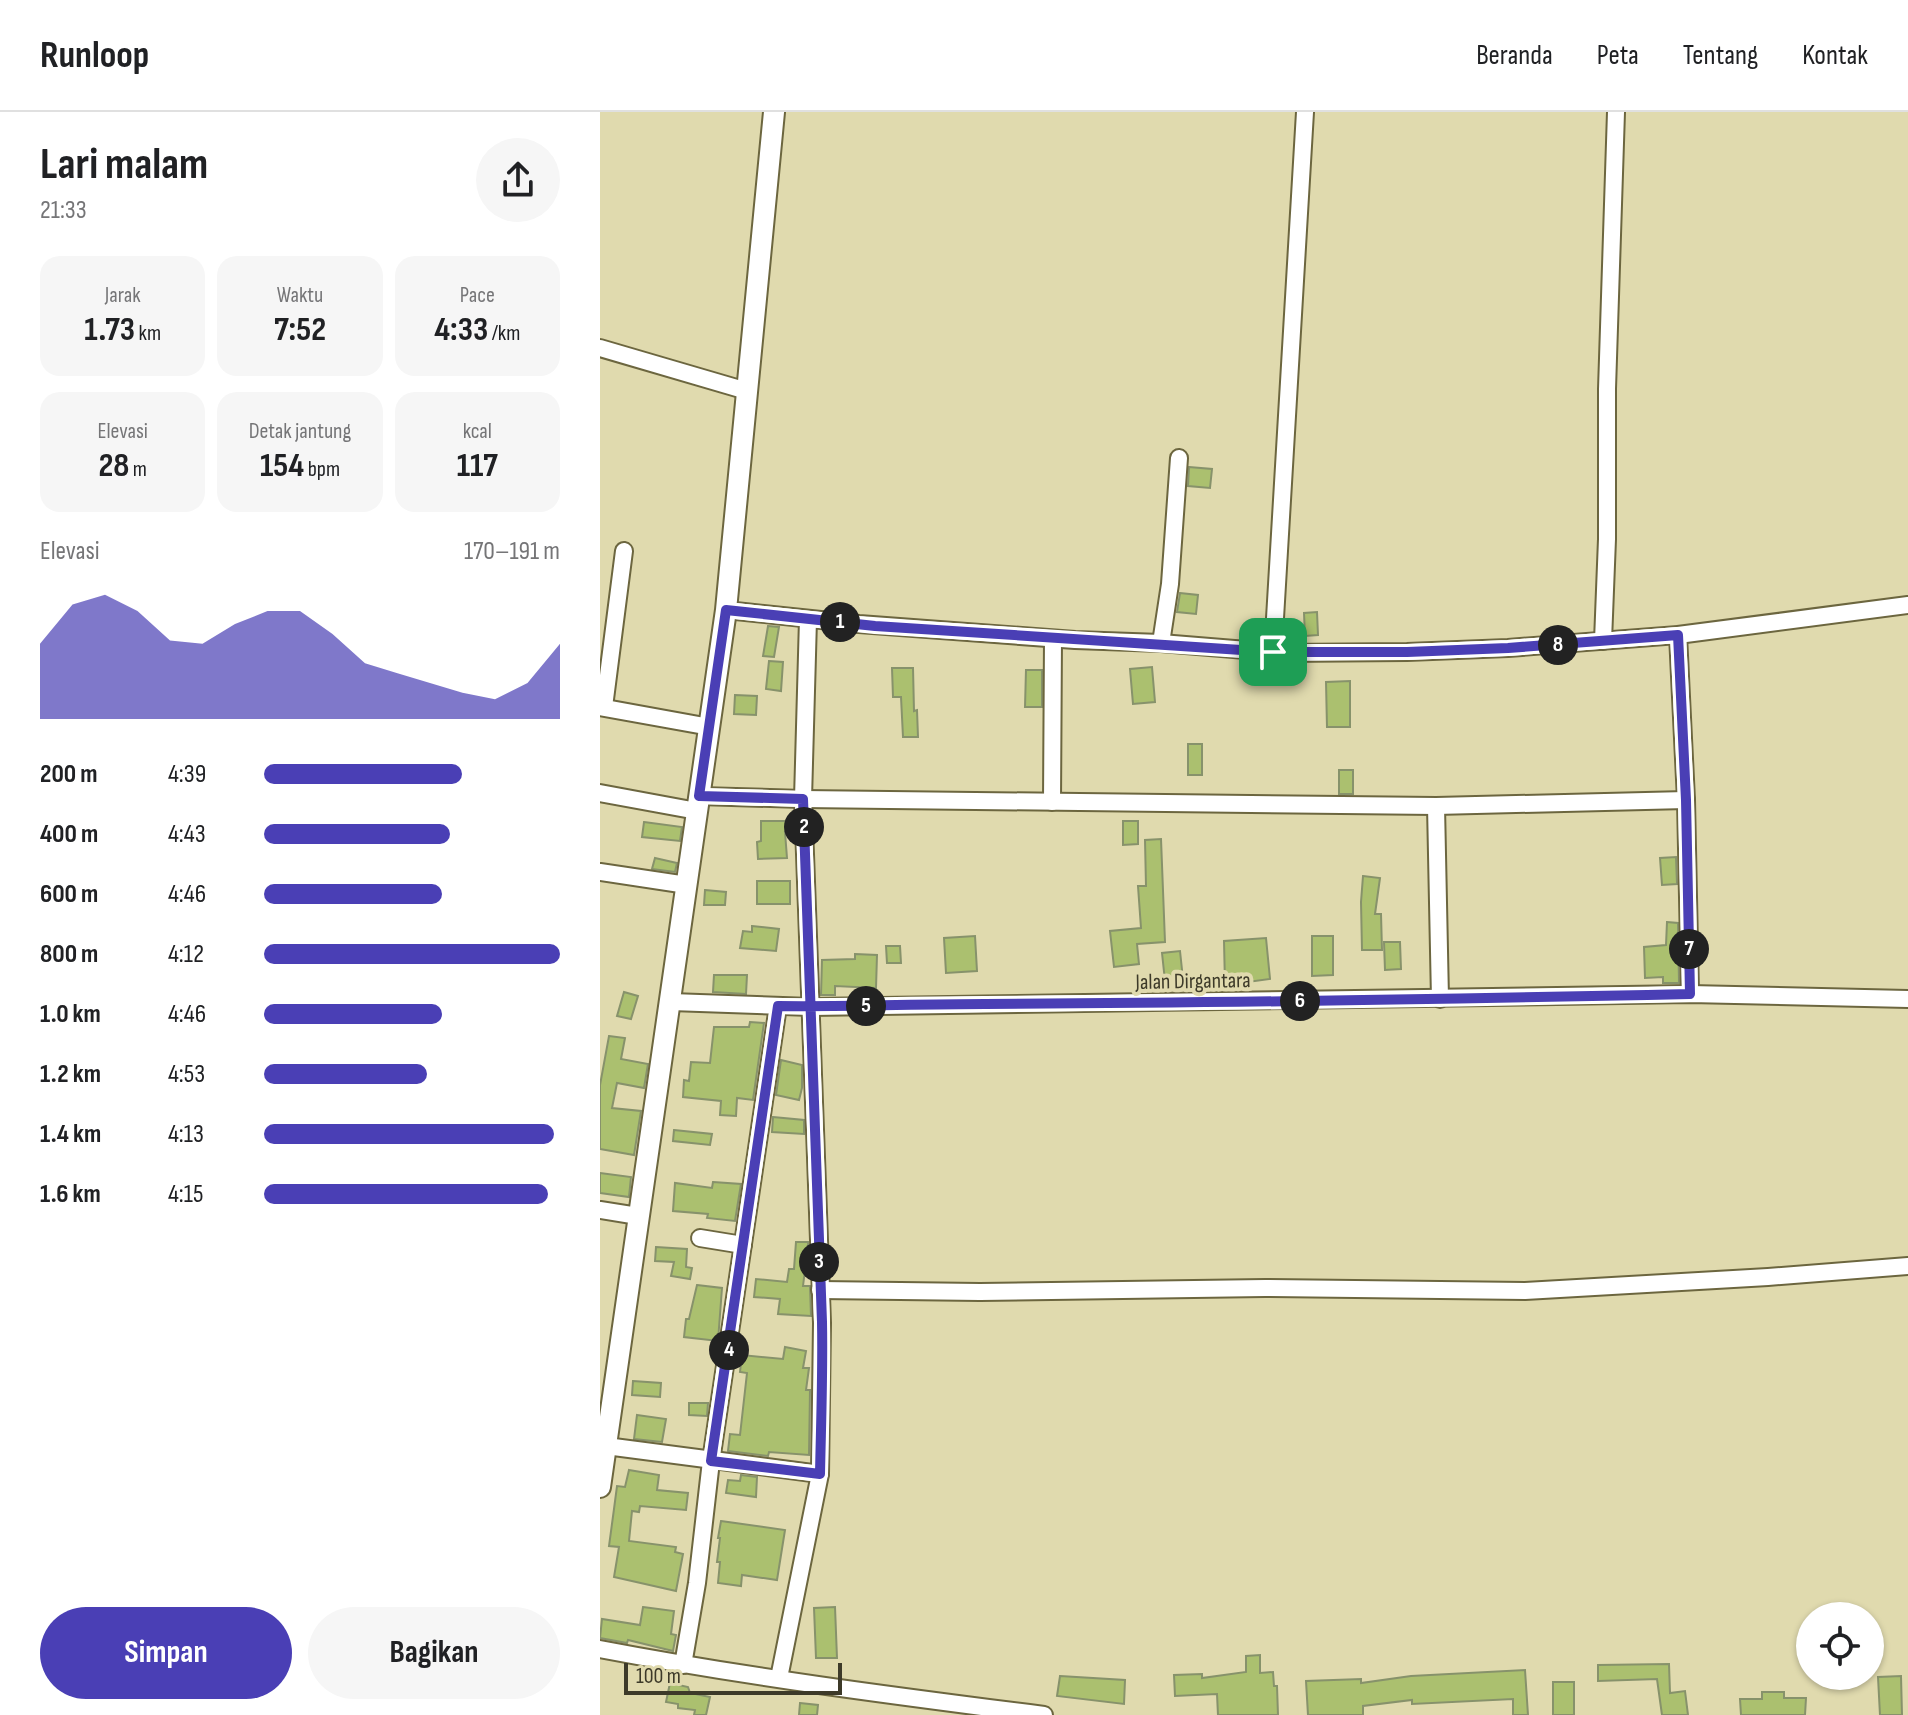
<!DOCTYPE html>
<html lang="id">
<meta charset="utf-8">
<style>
body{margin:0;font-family:"Sofia Sans Condensed",sans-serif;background:#f6f6f6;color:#202124;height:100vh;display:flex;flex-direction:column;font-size:30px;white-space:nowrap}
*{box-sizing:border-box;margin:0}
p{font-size:26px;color:#757577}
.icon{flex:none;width:44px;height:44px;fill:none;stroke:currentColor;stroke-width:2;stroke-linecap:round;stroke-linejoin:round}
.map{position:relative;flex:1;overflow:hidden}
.side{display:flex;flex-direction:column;background:#fff;width:600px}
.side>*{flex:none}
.controls{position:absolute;left:1196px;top:1490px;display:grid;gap:16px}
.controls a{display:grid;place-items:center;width:88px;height:88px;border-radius:50%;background:#fff;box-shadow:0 2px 6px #0004;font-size:40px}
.scale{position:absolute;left:24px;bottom:20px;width:218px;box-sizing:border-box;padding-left:8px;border:4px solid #3d3a29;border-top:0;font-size:22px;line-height:28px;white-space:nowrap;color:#3d3a29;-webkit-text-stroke:6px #e0daae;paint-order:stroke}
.pin{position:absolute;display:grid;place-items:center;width:68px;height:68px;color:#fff;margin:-34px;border-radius:16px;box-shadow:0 4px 12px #0006}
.km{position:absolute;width:40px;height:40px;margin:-20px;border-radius:50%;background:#222;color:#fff;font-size:22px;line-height:40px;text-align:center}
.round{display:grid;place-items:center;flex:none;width:84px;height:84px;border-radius:42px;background:#f6f6f6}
.summary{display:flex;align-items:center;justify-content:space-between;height:136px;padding:0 40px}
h1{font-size:44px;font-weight:700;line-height:60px}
.stats{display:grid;grid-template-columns:repeat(3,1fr);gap:12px;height:136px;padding:8px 40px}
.stats div{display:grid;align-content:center;border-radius:20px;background:#f6f6f6;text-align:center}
.stats b{font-size:34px;font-weight:700}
.stats small{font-size:22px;font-weight:400}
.stats p{font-size:22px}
.chart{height:224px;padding:16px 40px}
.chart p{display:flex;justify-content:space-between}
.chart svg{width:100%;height:144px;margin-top:8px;fill:#4a3fb5;opacity:.7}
.primary-button{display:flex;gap:16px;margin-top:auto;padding:16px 40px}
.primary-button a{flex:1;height:92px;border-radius:48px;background:#4a3fb5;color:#fff;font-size:32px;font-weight:700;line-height:92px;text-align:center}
.primary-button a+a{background:#f6f6f6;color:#202124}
ul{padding:0 40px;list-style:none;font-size:26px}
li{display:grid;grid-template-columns:128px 96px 1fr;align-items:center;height:60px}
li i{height:20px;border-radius:10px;background:#4a3fb5}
header{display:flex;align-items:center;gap:48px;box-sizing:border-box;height:112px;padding:0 40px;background:#fff;border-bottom:2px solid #e0e0e0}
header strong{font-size:38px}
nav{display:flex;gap:44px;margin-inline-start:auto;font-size:28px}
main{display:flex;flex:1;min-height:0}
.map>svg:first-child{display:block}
</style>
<header>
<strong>Runloop</strong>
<nav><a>Beranda</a><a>Peta</a><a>Tentang</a><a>Kontak</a></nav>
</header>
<main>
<section class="side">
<div class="summary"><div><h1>Lari malam</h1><p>21:33</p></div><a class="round"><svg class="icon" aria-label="share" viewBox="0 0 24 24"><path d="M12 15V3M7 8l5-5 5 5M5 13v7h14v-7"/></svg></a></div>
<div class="stats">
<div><p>Jarak</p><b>1.73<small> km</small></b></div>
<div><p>Waktu</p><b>7:52</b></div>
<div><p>Pace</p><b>4:33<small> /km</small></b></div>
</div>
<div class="stats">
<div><p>Elevasi</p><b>28<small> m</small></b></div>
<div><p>Detak jantung</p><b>154<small> bpm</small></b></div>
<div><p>kcal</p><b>117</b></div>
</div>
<div class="chart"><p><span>Elevasi</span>170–191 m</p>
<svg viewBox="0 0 160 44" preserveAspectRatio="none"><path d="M0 44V21L10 9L20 6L30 11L40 20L50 21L60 15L70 11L80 11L90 18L100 27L110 30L120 33L130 36L140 38L150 33L160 21V44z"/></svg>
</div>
<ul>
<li><b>200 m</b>4:39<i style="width:67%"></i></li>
<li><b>400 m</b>4:43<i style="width:63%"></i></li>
<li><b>600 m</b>4:46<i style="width:60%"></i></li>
<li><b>800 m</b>4:12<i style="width:100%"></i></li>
<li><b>1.0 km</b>4:46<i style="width:60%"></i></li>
<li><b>1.2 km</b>4:53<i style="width:55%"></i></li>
<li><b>1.4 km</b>4:13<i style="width:98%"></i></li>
<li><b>1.6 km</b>4:15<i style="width:96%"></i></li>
</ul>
<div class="primary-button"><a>Simpan</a><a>Bagikan</a></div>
</section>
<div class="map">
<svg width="1308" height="1603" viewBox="0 0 1308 1603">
<rect width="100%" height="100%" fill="#e0daae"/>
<g fill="#abc06f" stroke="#87926b" stroke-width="2">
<path d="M589 355 612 357 610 376 588 374Z"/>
<path d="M580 481 598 483 596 502 577 500Z"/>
<path d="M717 500 718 523 705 524 704 501Z"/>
<path d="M168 514 179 515 174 545 163 544Z"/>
<path d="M169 549 183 550 181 579 166 577Z"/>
<path d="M552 555 555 590 533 592 530 557Z"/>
<path d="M292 556H313L314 599 317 598 318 625H303L301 585H293Z"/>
<path d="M426 558H442V595H425Z"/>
<path d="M750 569V615H727L726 570Z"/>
<path d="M135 583 157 584 156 603 134 602Z"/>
<rect x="588" y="632" width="14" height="31"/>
<rect x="739" y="658" width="14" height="24"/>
<path d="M161 709H192V720H185L187 746 158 747 157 730 161 729Z"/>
<path d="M523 709H538V732L523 733Z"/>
<path d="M44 710 82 715 80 729 42 725Z"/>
<path d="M561 727 565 830 537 832 539 852 514 855 510 819 541 816 538 774H546L545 728Z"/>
<path d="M1076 745 1077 772 1062 773 1060 746Z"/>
<path d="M55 746 77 751 75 760 52 757Z"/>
<path d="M763 764 780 766 775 802H781L782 838H762L761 790Z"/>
<rect x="157" y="769" width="33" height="23"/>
<path d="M105 778 126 780 125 793H104Z"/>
<path d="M1067 810 1078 811 1079 871H1063V865L1045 866 1044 835 1066 833Z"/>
<path d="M152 814 179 817 176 839 140 836 143 819 152 820Z"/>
<path d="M375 824 377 859 346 861 344 826Z"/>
<path d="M712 824H733V863L712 864Z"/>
<path d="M666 826 670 867 625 873 624 829Z"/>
<path d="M784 830H800L801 857 785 858Z"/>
<path d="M286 834H300L301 851H287Z"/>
<path d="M580 839 583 867 565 869 562 841Z"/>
<path d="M255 842 277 843 276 876 235 874V883H221L222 848 255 847Z"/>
<path d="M114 863H147L146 882 113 880Z"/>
<path d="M24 880 38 884 31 907 17 904Z"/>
<path d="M150 910 164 911 153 988 137 986 136 1004 120 1003 121 989 83 985 84 968 89 969 91 950 110 951 114 915H149Z"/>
<path d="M9 924 25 926 21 947 48 952 44 976 17 971 12 996 41 999 34 1043 0 1037V973Z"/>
<path d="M181 948 202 953V976L199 988 176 983Z"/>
<path d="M173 1005 204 1008V1022L172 1020Z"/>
<path d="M74 1018 112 1022 110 1033 73 1029Z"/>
<path d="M0 1061 31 1065 29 1085 0 1081Z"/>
<path d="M113 1070 141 1072 135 1109 107 1106 108 1102 73 1099 75 1071 112 1076Z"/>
<path d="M196 1130H208L209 1150H206L203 1174H210L211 1204 178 1202 180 1187 154 1185 156 1167 187 1170 189 1157H194Z"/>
<path d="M56 1135 87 1137 86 1155 92 1156 90 1167 71 1164 74 1150 55 1149Z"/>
<path d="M97 1173 122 1176 118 1229 84 1225 86 1207H89Z"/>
<path d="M185 1235 206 1239 203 1256H209L206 1278H210L209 1343 169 1340 168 1344 128 1339 130 1322 140 1323 147 1261 140 1260 142 1243 183 1247Z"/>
<path d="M33 1269 61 1271 60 1285 32 1283Z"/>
<path d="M89 1291H108L107 1304 89 1303Z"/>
<path d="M37 1303 66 1307 62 1330 34 1327Z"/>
<path d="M29 1358 59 1363 57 1378 88 1381 86 1398 40 1394 39 1400 32 1399 29 1429 76 1435 75 1440 83 1442 76 1479 14 1465 19 1435 9 1434 14 1397 17 1374 25 1375Z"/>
<path d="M141 1363 157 1365 156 1385 126 1381 128 1368 140 1369Z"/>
<path d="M121 1409 185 1418 177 1468 142 1463 141 1474 118 1471 120 1450H117L120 1426H118Z"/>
<path d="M43 1495 74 1499 71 1522 76 1523 73 1539 28 1528 27 1531 0 1526 2 1507 40 1513Z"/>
<path d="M235 1495 237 1546H216L214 1496Z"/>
<path d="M660 1543V1561L673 1560 674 1574H677L678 1603H618L617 1582 575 1584 574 1563 602 1562V1566L646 1560V1544Z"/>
<path d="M1069 1552 1070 1581 1085 1579 1088 1603H1062L1057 1567 998 1569V1553Z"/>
<path d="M925 1558 928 1603H913V1587L812 1592V1588L763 1594V1603H708L706 1569 761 1567V1571L811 1564Z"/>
<path d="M460 1564 525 1568 524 1592 457 1584Z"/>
<path d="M1301 1564 1302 1603H1280L1278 1565Z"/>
<rect x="953" y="1570" width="21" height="33"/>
<path d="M70 1571 88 1575 90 1581 110 1585 106 1603H94L95 1598 78 1596V1592L66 1590Z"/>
<path d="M1162 1580H1184V1586H1206L1205 1603H1141L1140 1587H1162Z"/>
<path d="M200 1591 218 1593 217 1603H199Z"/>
</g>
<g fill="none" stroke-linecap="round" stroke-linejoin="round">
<g stroke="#6c663f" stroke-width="20">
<g id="minor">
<path d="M0 236 147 279"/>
<path d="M126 498 259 512 475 528 561 531 683 541 807 540 908 536 1078 523 1308 493"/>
<path d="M1078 523 1086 688 1090 882"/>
<path d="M1003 529 1007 427V277L1016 0"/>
<path d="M561 531 570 472 579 346"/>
<path d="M673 540 705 0"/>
<path d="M0 595 110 615"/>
<path d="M4 595 24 439"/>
<path d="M0 681 97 699"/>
<path d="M99 684 203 687 836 694 1086 688"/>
<path d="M452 690 453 527"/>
<path d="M836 694 840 887"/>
<path d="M0 760 87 773"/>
<path d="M71 890 211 895 1090 882 1308 887"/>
<path d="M0 1098 38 1104"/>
<path d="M100 1126 143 1133"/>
<path d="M220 1178 380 1180 665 1176 925 1179 1168 1165 1308 1154"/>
<path d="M6 1334 220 1362"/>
<path d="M0 1537C147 1565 295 1584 444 1603"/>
<path d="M83 1553 97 1471 111 1349 178 894"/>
<path d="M179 1566 220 1362 222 1211 203 687 208 507"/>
</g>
</g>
<g stroke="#6c663f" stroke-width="24">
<path id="tertiary" d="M0 1375 126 498 174 0"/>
</g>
<use href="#minor" stroke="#fff" stroke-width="16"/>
<use href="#tertiary" stroke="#fff" stroke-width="20"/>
</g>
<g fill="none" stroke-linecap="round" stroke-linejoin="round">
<g stroke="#fff" stroke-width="16">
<path id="route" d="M673 540 275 514 126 498 99 684 203 687C209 861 217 1035 222 1210 223 1260 221 1311 220 1362L111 1349 178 894C247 895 316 892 385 892 620 891 855 887 1090 882L1086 688 1078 523 908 536 807 540H673"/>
</g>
<use href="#route" stroke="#4a3fb5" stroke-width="10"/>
</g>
<g text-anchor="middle" stroke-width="8" stroke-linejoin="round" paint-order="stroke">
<g font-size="22" fill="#3d3a29" stroke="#e0daae">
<text transform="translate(593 868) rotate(-1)" y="8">Jalan Dirgantara</text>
</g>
</g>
</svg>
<div class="controls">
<a><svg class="icon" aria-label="locate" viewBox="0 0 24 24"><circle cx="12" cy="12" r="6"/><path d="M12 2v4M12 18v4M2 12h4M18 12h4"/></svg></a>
</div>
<div class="scale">100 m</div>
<div class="pin" style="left:673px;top:540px;background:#1e9e55"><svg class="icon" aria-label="arrive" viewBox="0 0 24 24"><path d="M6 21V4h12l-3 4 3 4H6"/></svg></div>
<b class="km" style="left:240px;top:510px">1</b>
<b class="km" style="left:204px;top:715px">2</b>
<b class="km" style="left:219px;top:1150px">3</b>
<b class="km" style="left:129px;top:1238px">4</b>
<b class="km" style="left:266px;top:894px">5</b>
<b class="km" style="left:700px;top:889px">6</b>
<b class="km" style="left:1089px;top:837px">7</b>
<b class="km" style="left:958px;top:533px">8</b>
</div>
</main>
